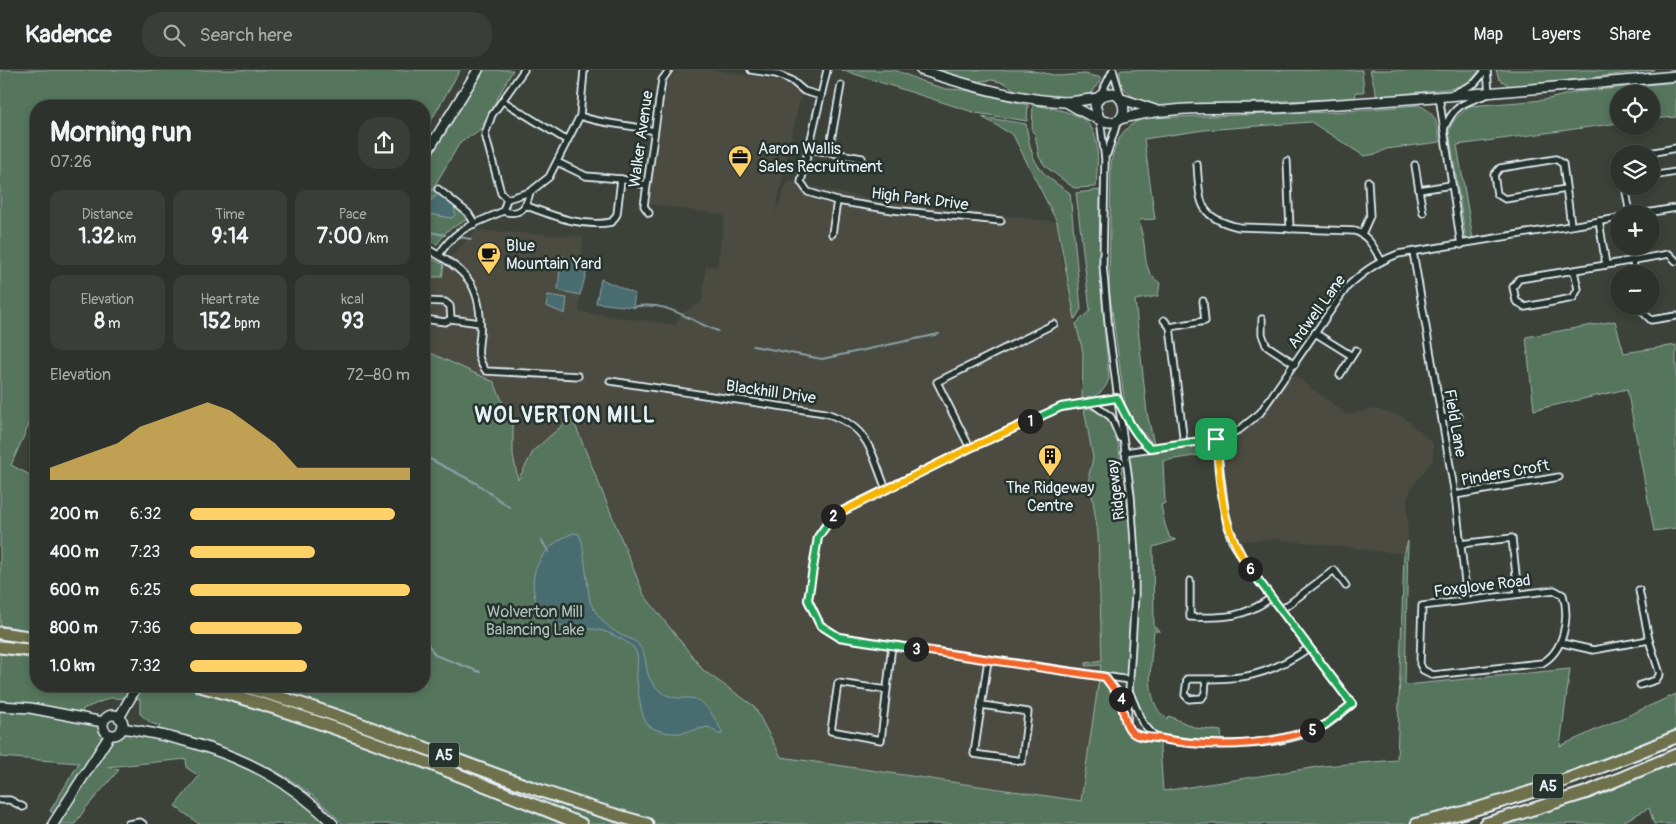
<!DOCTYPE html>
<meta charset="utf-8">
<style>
body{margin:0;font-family:Pangolin,sans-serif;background:#393e38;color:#f1f3f6;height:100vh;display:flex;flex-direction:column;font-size:19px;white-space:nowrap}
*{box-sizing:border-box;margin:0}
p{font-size:16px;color:#a7aaa9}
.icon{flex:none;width:28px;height:28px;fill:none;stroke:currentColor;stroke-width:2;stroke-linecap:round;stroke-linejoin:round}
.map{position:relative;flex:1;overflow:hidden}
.side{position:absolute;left:30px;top:30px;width:400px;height:592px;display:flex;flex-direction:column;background:#2d322c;border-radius:20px;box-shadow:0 2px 8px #0003,0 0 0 1px #484d48}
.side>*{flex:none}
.tools{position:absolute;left:1610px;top:15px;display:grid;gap:10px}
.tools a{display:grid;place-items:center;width:50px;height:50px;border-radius:50%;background:#2d322c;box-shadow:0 2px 8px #0003,0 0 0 1px #484d48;font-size:25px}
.pin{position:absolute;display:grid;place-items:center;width:42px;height:42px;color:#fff;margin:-21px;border-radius:10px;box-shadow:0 2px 8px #0006}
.km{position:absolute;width:25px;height:25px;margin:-12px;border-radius:50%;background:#222;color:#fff;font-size:14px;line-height:25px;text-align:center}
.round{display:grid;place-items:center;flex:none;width:52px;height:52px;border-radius:20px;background:#393e38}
.overview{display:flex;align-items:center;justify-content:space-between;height:85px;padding:0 20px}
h1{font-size:28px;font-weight:700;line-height:38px}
.metrics{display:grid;grid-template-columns:repeat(3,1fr);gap:8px;height:85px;padding:5px 20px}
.metrics div{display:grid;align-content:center;border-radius:12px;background:#393e38;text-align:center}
.metrics b{font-size:21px;font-weight:700}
.metrics small{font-size:14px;font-weight:400}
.metrics p{font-size:14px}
.chart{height:140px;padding:10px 20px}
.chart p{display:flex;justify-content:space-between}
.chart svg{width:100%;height:90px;margin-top:5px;fill:#ffd166;opacity:.7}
ul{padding:0 20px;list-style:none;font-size:16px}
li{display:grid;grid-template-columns:80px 60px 1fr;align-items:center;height:38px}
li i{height:12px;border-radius:6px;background:#ffd166}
header{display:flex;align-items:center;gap:30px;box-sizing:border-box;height:70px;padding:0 25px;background:#2d322c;border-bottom:1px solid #484d48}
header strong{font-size:24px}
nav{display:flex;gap:28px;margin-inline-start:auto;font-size:18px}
.search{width:350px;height:45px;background:#393e38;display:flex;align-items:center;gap:12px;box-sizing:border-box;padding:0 18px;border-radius:20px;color:#a7aaa9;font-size:19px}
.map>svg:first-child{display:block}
</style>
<header>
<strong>Kadence</strong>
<div class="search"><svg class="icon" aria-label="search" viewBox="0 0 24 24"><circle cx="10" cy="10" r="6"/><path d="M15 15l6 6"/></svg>Search here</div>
<nav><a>Map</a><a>Layers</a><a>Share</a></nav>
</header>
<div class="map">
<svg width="1676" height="754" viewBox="0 0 1676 754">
<rect width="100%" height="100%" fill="#3c423a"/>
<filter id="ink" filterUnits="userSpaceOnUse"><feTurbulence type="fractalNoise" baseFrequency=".02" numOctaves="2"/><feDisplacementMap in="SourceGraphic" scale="10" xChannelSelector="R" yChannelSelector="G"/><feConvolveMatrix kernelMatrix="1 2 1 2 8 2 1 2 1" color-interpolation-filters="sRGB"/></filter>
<g filter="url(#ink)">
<g fill="#4b4c43">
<path d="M677 0H715L770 9 787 13 801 24 774 147 788 111 840 123 893 132 1057 152 1061 185 1083 282 1079 312 1093 388 1089 405 1098 464 1102 590 1081 731 781 687 754 636 704 601 644 525 573 347 534 380 519 411 513 385V356L494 312 424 280V207L442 206 444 195 476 160 583 167 579 242 676 255 681 244 702 232 706 196 717 197 725 145 648 134 668 11Z"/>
<path d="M1293 304 1347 345 1373 339 1402 346 1433 373V390L1412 417 1407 429 1408 471 1404 484 1277 469 1232 471 1217 382 1228 369 1254 353Z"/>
</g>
<g fill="#56745d" stroke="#9fb2aa" fill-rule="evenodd">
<path d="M0 0H460L424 63V36H36V339L11 395 36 408V562L0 555Z"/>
<path d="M480 0H513L479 61 461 71 432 120C444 125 462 137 466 150L448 160 437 174 424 169V143L452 148 434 126 424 137V97Z"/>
<path d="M842 0H895L926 13 946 19 965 20 1028 35 1027 51 976 43Z"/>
<path d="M926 0H1028L1059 6 1085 4 1102 8 1092 23 1067 30 1019 23 1005 13 992 10 972 12Z"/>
<path d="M1120 0H1362L1364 22H1356L1355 28 1160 36C1141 33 1117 24 1120 0Z"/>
<path d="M1370 0H1480L1469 13 1453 18 1377 27Z"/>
<path d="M1496 0H1654L1511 17 1499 9Z"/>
<path d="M1676 12V47L1651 49V24H1619V53L1457 75 1473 169 1466 170 1449 61 1454 50 1469 36 1544 30 1577 22Z"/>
<path d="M1033 35C1096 45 1101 53 1096 117L1074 118 1046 97 1039 87 1035 64 1032 61Z"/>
<path d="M1419 35C1437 44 1437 53 1440 72L1386 79 1377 84 1364 86 1311 52 1204 60 1144 69 1155 149 1139 150C1140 159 1143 165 1144 174 1146 190 1145 203 1160 213L1158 226 1135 230 1147 343 1154 374 1137 358 1125 335 1109 218 1111 92C1116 70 1124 54 1146 48L1335 42Z"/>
<path d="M982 47 1026 54C1032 94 1037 101 1070 123L1081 239 1075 249 1057 152 1013 65Z"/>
<path d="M1100 120V209L1109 309C1103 324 1097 326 1082 329L1083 282 1076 254 1090 240 1076 123Z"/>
<path d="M424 184 444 195 442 207H424Z"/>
<path d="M1615 251 1624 283 1676 275V458L1654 461 1627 319 1534 340 1526 267Z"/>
<path d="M424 280 494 312 513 356V385L518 410 534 380 572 347 644 525 704 601 754 636 781 687 1081 731 1101 595 1085 596 1086 593 1102 590 1098 464 1089 405 1093 388 1084 338C1119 340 1119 380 1122 407L1119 408 1120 422H1129L1125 382 1216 369 1217 382 1163 391 1165 433 1161 435 1165 455 1170 468 1176 470 1153 477 1154 557 1160 561H1154C1152 587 1142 632 1167 649L1169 646 1196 658 1221 661 1222 675 1161 669 1160 677 1163 721 1324 696 1397 690 1404 484 1408 471 1405 615 1570 599 1560 676 1676 624V667L1582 705 1409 754H343C329 740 314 725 297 714 255 686 208 674 159 659L160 656 151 653 140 644V629L110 628 83 639 81 648 103 652 104 660 111 665 121 660 145 662 246 690 333 754H199L175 736 199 706 187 698 186 689 107 697 119 700 85 739 75 754H55L58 746 50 741 79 693 0 687V584L36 589V616H424ZM1106 607 1130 610 1136 640 1155 668C1121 664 1129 647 1118 623 1116 617 1110 612 1106 607Z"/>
<path d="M1676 685V754H1654L1649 738 1619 754H1485Z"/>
</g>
<g fill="#4a6c70" stroke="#89a1a6">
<path d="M439 124 454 133 455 145 452 148 424 143V137Z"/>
<path d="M561 186 589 193 580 225 558 220Z"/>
<path d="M601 209 635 224 633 237 596 233Z"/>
<path d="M548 225 567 228 565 244 546 236Z"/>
<path d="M574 463 579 464 582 471 590 532C597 546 607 558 621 565 627 568 634 569 638 574 652 591 639 606 663 623 672 629 679 628 689 628 705 628 715 649 722 661V664H718L709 657C699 658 690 662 680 663 670 664 654 661 647 654 641 647 636 612 637 602 637 593 640 585 633 577 625 570 609 562 599 560 575 556 544 561 536 531 533 521 532 512 535 501 541 483 556 469 574 463Z"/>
</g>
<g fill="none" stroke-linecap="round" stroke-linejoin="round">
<g stroke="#89a1a6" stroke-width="2">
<path d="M424 161 445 165"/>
<path d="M459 167 471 169"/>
<path d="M633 237C669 230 686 250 718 261"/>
<path d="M753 276 822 289 939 264"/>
<path d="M424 386 476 413 509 437"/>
<path d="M542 471 549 482"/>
<path d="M424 568 435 585 480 602"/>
</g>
<g stroke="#e8f1f8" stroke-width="9">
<g id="street">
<path d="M751 0 776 4 791 10 804 21 821 26"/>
<path d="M827 0 801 112 808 122 837 131 832 164"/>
<path d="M1113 0 1121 27"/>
<path d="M1455 23 1475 13 1486 0"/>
<path d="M1100 26 1113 0"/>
<path d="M1439 26 1461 175"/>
<path d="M503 31 566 70"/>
<path d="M580 46C604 55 629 54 654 61"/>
<path d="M1100 49 1105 89 1103 195 1109 262 1131 426 1135 487V525L1127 654C1134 667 1143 666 1156 668 1204 676 1280 680 1325 655 1335 650 1344 641 1352 634L1248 497 1232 471 1227 456 1216 369"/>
<path d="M1444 59C1454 34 1466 32 1489 24L1487 0"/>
<path d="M809 79 862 88"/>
<path d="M829 82 841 15"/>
<path d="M1107 84 1118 50"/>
<path d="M1644 84 1676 78"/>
<path d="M1287 91 1290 159"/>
<path d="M557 92 586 106 621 109 646 115"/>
<path d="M1197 94C1200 131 1197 148 1239 157L1355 161C1369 166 1374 178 1381 190"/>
<path d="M1415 95 1419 120 1451 115"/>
<path d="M1651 106 1676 102"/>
<path d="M1625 116 1630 144"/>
<path d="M438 119 468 143 475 154"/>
<path d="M1566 119 1505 129 1497 124 1494 105 1500 98 1556 89 1563 94 1571 155"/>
<path d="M1419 120 1423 143"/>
<path d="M507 129 501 123 485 64 492 45 524 0"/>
<path d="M837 131 893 140 1001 151"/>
<path d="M527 136C554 146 583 158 612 152L617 144 621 109"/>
<path d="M503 141C521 146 526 138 530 122"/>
<path d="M649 143 644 136 662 10 669 0"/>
<path d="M1640 144 1676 138"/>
<path d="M1362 164 1370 146 1368 111"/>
<path d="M424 177C466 200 483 214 480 265 478 282 476 287 486 301L578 306"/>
<path d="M1413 182 1455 425 1467 529"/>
<path d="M439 185C457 156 474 155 503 141L507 129 530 122 549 107 580 46 584 0"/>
<path d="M1633 191 1635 204"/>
<path d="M1606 195 1669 184 1676 191"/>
<path d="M1574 201 1578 219 1573 228 1525 237 1516 231 1513 217 1519 209 1606 195 1599 151"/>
<path d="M424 231 445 232 450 236 451 249"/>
<path d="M1641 236 1642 241 1651 250 1676 246"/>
<path d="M424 249 445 252 451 249 480 253"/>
<path d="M1262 249V264L1266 275 1295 294"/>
<path d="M1164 250 1170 257"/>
<path d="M1315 263 1352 286 1340 305"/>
<path d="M1352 286 1356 280"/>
<path d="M610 311 825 343C869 356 870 380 886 419"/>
<path d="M1089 331 1111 347 1120 368"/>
<path d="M1442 348 1459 346"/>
<path d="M1184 374 1170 257 1205 251 1203 231"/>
<path d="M970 378 937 312 1054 254"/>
<path d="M1125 382 1216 369 1239 360 1260 343 1347 217C1363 202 1377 192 1398 184L1619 148"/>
<path d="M1455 425 1559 407"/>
<path d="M1460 474 1512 468 1518 523"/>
<path d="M1190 511V547C1224 548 1243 548 1271 528"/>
<path d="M1554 520 1563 525C1570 548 1564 581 1542 593L1433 605 1423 600 1420 594 1422 536Z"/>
<path d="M1639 520 1649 570 1660 604 1656 610 1640 615"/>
<path d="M1281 540 1334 500 1346 516"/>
<path d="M1562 573 1593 580 1649 570"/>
<path d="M1105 607 1118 622 1125 646"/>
<path d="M1206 609 1205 623 1202 628 1189 629 1185 625 1187 609C1239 610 1265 608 1309 578"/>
<path d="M1130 610 839 567 820 555 808 530 818 467 831 446 970 378 1061 337 1117 328C1126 346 1134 365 1150 378"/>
<path d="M887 620 838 613 831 661 881 670 892 575"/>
<path d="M1130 623 1142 652 1155 667"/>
<path d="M982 635 1028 642 1022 691 974 684 988 590"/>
<path d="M0 730H10L23 737"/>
<path d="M128 754 140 752 143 754"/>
</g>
</g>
<g stroke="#e8f1f8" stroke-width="12">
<g id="secondary">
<path d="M921 0C963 14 1020 30 1064 32 1075 32 1088 29 1099 28"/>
<path d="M1122 29 1155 40"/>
<path d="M1066 32C1074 37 1100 52 1109 52 1128 54 1128 29 1113 23L1100 26 1095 35 1099 48"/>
<path d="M1120 49C1175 33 1236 41 1294 37 1421 29 1549 18 1676 6"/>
<path d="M424 87 478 0"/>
<path d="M0 636 30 638 103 652"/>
<circle cx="113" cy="655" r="10"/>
<path d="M119 648 137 616"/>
<path d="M122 658C202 670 276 695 333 754"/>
<path d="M53 754 110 665"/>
</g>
</g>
<g stroke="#e8f1f8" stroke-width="15">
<g id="highway">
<path d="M0 563 36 568"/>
<path d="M0 577 36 581"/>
<path d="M200 616C331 651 456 704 581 754"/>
<path d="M242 616C380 654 509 717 647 754"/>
<path d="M1417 754C1506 734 1591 702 1676 667"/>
<path d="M1485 754 1588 722 1676 685"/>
</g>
</g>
<use href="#street" stroke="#26332d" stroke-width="5.5"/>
<use href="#secondary" stroke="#26332d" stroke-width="9"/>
<use href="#highway" stroke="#6e714b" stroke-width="11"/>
</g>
</g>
<g fill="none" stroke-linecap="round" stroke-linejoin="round" filter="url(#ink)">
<g stroke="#fff" stroke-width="10">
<path id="split-1" d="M1030 351 1061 337 1117 328C1126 346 1134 365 1150 378L1216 369"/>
</g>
<g stroke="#fff" stroke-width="10">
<path id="split-2" d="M833 446 970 378 1030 351"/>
</g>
<g stroke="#fff" stroke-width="10">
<path id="split-3" d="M833 446 818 467 808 530 820 555 839 567 916 579"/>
</g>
<g stroke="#fff" stroke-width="10">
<path id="split-4" d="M916 579 1105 607 1121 629"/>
</g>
<g stroke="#fff" stroke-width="10">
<path id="split-5" d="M1121 629C1123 639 1124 654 1131 661 1137 668 1149 667 1157 668 1208 678 1262 677 1312 660"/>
</g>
<g stroke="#fff" stroke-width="10">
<path id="split-6" d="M1250 499 1352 634 1325 655 1312 660"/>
</g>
<g stroke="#fff" stroke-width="10">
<path id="split-7" d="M1216 369C1221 419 1220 456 1250 499"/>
</g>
<use href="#split-1" stroke="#22a559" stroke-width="6"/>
<use href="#split-2" stroke="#f5b400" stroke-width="6"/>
<use href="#split-3" stroke="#22a559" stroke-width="6"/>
<use href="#split-4" stroke="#f0652b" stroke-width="6"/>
<use href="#split-5" stroke="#f0652b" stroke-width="6"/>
<use href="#split-6" stroke="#22a559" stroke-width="6"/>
<use href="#split-7" stroke="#f5b400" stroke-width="6"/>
</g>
<defs>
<g id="office-pin" transform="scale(1.25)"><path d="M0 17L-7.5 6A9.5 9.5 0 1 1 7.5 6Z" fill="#ffd166" stroke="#26332d"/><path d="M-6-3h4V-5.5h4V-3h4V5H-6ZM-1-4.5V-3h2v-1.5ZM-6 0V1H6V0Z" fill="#111"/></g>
<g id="cafe-pin" transform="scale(1.25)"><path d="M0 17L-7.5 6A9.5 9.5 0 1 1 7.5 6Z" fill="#ffd166" stroke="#26332d"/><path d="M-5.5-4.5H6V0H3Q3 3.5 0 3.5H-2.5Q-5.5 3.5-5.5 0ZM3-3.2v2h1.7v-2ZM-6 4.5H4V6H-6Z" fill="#111"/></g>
<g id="building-pin" transform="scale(1.25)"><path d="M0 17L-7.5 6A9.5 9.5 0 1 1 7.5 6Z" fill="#ffd166" stroke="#26332d"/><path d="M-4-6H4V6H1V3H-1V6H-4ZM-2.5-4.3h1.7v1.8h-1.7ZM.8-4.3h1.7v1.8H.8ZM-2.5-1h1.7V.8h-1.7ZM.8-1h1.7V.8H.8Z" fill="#111"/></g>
</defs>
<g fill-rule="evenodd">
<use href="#office-pin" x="740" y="87"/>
<use href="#cafe-pin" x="489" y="184"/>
<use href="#building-pin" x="1050" y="386"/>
</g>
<g text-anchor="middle" stroke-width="5" stroke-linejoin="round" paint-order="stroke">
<g fill="#26332d" stroke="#aeb8bb" stroke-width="1">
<rect x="429" y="672.5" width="30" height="25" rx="4"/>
<rect x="1533" y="703.5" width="30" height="25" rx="4"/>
</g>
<g font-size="15" font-weight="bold" fill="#e8f1f8">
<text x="444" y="690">A5</text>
<text x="1548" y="721">A5</text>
</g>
<g font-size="16" fill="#e8f1f8" stroke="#26332d">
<text transform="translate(640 69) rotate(-82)" y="6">Walker Avenue</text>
<text transform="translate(920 128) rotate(7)" y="6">High Park Drive</text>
<text transform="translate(1316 241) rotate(-54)" y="6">Ardwell Lane</text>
<text transform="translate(771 321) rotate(8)" y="6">Blackhill Drive</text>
<text transform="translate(1456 353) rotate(80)" y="6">Field Lane</text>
<text transform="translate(1505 402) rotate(-10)" y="6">Pinders Croft</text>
<text transform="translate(1115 420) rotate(-97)" y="6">Ridgeway</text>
<text transform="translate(1482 515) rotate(-7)" y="6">Foxglove Road</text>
</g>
<g font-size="16" fill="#e8f1f8" stroke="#26332d" text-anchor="start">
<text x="758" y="84">Aaron Wallis<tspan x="758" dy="18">Sales Recruitment</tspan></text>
<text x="506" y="181">Blue<tspan x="506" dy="18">Mountain Yard</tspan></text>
<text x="1050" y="423" text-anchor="middle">The Ridgeway<tspan x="1050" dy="18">Centre</tspan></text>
</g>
<g font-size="16" fill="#aebfba" stroke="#26332d">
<text x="535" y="547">Wolverton Mill<tspan x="535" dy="18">Balancing Lake</tspan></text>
</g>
<g font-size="21" font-weight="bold" letter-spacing="1" fill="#e8f1f8" stroke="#26332d">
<text x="565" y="352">WOLVERTON MILL</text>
</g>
</g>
</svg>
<div class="tools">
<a><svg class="icon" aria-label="locate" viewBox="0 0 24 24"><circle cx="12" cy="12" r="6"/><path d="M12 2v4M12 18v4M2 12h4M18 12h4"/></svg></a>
<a><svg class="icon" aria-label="layers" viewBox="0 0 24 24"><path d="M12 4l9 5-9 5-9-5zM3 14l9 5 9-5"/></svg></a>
<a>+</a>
<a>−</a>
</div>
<div class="pin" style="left:1216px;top:369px;background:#1e9e55"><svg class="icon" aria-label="arrive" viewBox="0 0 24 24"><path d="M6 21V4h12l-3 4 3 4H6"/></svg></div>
<b class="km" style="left:1030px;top:351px">1</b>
<b class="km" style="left:833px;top:446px">2</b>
<b class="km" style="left:916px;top:579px">3</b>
<b class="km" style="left:1121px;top:629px">4</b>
<b class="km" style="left:1312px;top:660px">5</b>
<b class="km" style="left:1250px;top:499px">6</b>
<section class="side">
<div class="overview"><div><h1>Morning run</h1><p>07:26</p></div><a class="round"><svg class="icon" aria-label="share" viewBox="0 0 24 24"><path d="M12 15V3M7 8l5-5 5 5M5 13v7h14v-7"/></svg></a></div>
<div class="metrics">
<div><p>Distance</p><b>1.32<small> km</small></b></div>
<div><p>Time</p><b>9:14</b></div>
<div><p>Pace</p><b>7:00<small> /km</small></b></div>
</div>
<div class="metrics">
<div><p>Elevation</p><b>8<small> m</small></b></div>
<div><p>Heart rate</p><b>152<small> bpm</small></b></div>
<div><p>kcal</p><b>93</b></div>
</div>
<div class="chart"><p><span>Elevation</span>72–80 m</p>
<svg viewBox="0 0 160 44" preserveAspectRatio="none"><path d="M0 44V38L10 34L20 30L30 26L40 18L50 14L60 10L70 6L80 10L90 18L100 26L110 38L120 38L130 38L140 38L150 38L160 38V44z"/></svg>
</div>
<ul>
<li><b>200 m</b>6:32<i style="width:93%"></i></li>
<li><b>400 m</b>7:23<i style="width:57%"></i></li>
<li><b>600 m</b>6:25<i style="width:100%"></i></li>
<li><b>800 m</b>7:36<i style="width:51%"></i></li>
<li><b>1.0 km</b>7:32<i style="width:53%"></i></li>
</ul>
</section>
</div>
